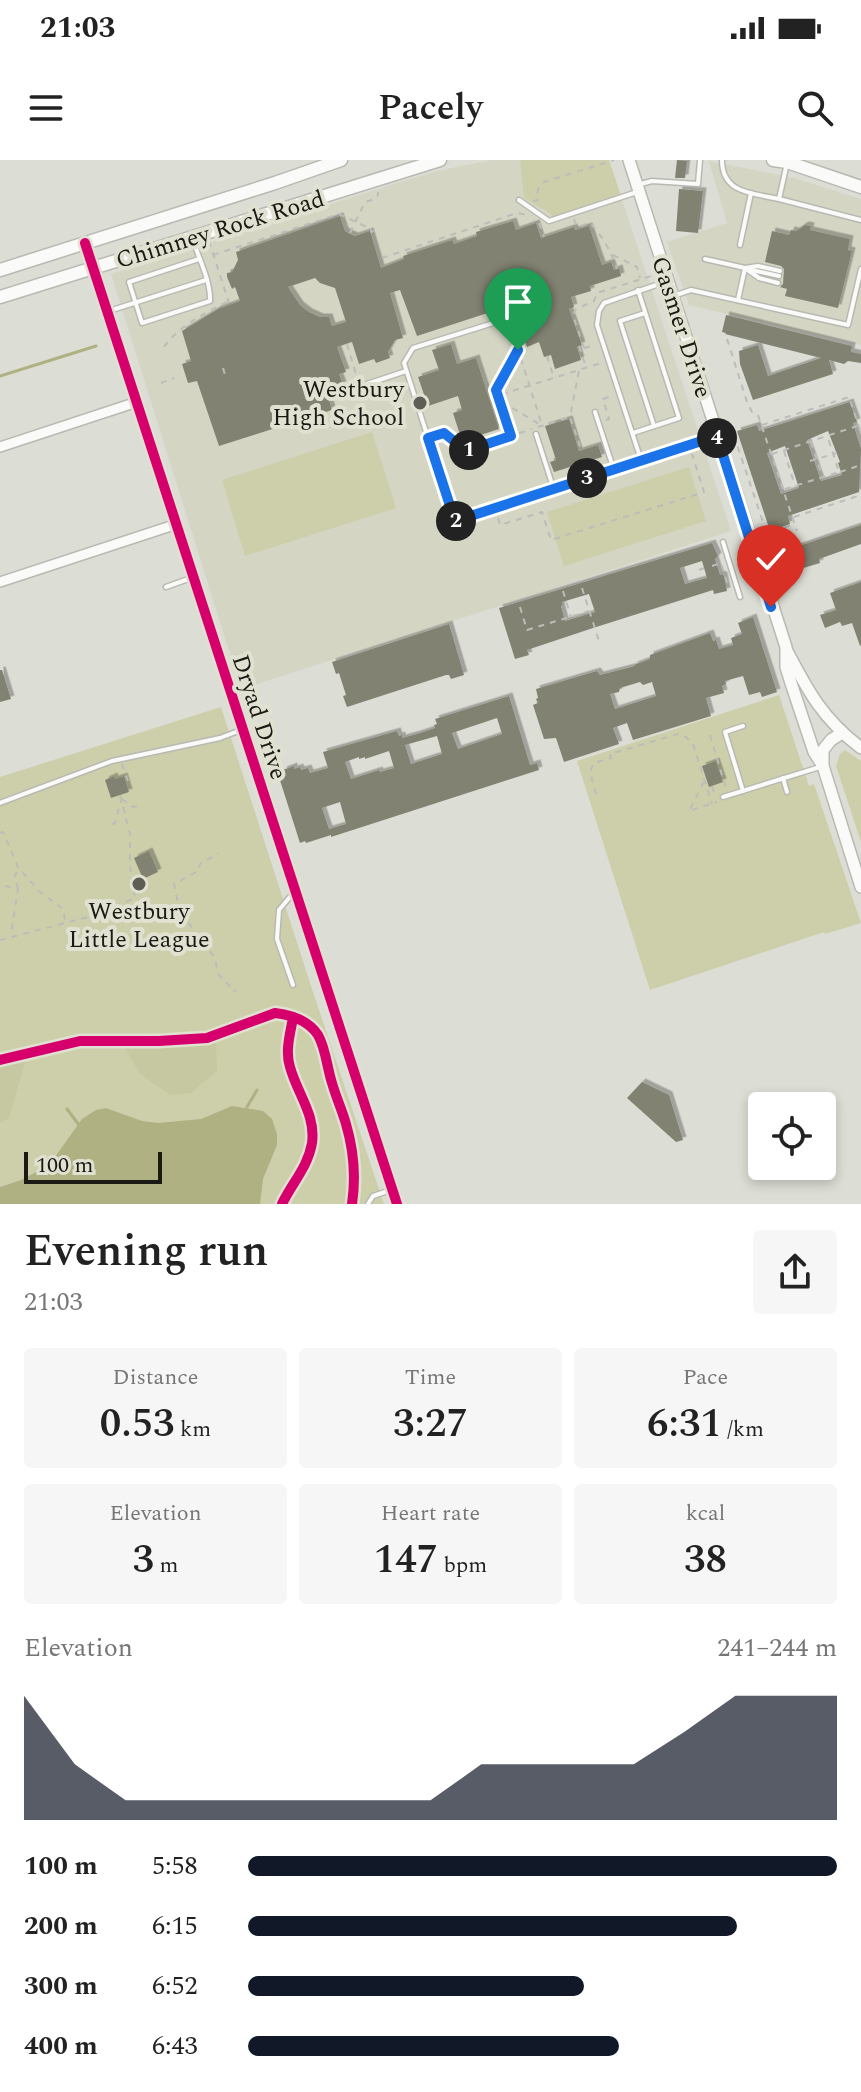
<!DOCTYPE html>
<meta charset="utf-8">
<style>
body{margin:0;font-family:Spectral,serif;background:#f6f6f6;color:#222;height:100vh;display:flex;flex-direction:column;font-size:30px;white-space:nowrap}
*{box-sizing:border-box;margin:0}
p{font-size:26px;color:#767676}
.icon{flex:none;width:44px;height:44px;fill:none;stroke:currentColor;stroke-width:2;stroke-linecap:round;stroke-linejoin:round}
.map{position:relative;height:1044px;overflow:hidden}
.details{display:flex;flex-direction:column;background:#fff;flex:1}
.details>*{flex:none}
.fabs{position:absolute;left:748px;top:932px;display:grid;gap:16px}
.fabs a{display:grid;place-items:center;width:88px;height:88px;border-radius:8px;background:#fff;box-shadow:0 4px 12px #0003;font-size:40px}
.scale{position:absolute;left:24px;bottom:20px;width:138px;box-sizing:border-box;padding-left:8px;border:4px solid #1a1a14;border-top:0;font-size:22px;line-height:28px;white-space:nowrap;color:#1a1a14;-webkit-text-stroke:6px #e0e1d0;paint-order:stroke}
.pin{position:absolute;display:grid;place-items:center;width:68px;height:68px;color:#fff;margin:-82px -34px;border-radius:50% 50% 50% 0;rotate:-45deg;box-shadow:0 0 8px #0007}
.pin .icon{rotate:45deg}
.km{position:absolute;width:40px;height:40px;margin:-20px;border-radius:50%;background:#222;color:#fff;font-size:22px;line-height:40px;text-align:center}
.round{display:grid;place-items:center;flex:none;width:84px;height:84px;border-radius:8px;background:#f6f6f6}
.head{display:flex;align-items:center;justify-content:space-between;height:136px;padding:0 24px}
h1{font-size:44px;font-weight:600;line-height:60px}
.metrics{display:grid;grid-template-columns:repeat(3,1fr);gap:12px;height:136px;padding:8px 24px}
.metrics div{display:grid;align-content:center;border-radius:8px;background:#f6f6f6;text-align:center}
.metrics b{font-size:40px;font-weight:600}
.metrics small{font-size:22px;font-weight:400}
.metrics p{font-size:22px}
.chart{height:224px;padding:16px 24px}
.chart p{display:flex;justify-content:space-between}
.chart svg{width:100%;height:144px;margin-top:8px;fill:#111827;opacity:.7}
ul{padding:0 24px;list-style:none;font-size:26px}
li{display:grid;grid-template-columns:128px 96px 1fr;align-items:center;height:60px}
li i{height:20px;border-radius:10px;background:#111827}
.status{display:flex;justify-content:space-between;align-items:center;height:56px;padding:0 40px;background:#fff;direction:ltr}
.status svg{height:22px;fill:currentColor}
header{display:flex;justify-content:space-between;align-items:center;height:104px;padding:0 24px;background:#fff;font-size:36px;font-weight:600}
.map>svg:first-child{display:block}
</style>
<div class="status"><b>21:03</b><svg viewBox="0 0 49 12"><path d="M0 12V9h3v3zM5 12V6h3v6zM10 12V3h3v9zM15 12V0h3v12zM26 1h20v11H26zM47 4h2v5h-2z"/></svg></div>
<header><svg class="icon" aria-label="menu" viewBox="0 0 24 24"><path d="M4 6h16M4 12h16M4 18h16"/></svg>Pacely<svg class="icon" aria-label="search" viewBox="0 0 24 24"><circle cx="10" cy="10" r="6"/><path d="M15 15l6 6"/></svg></header>
<div class="map">
<svg width="861" height="1044" viewBox="0 0 861 1044">
<defs>
<filter id="shadow"><feDropShadow dx="3.5" dy="-3.5" stdDeviation="0" flood-color="#0004"/></filter>
</defs>
<rect width="100%" height="100%" fill="#dcddd4"/>
<g fill="#d4d5c3">
<path d="M492 0H609L731 371 245 528 240 526 111 114 397 23 437 11Z"/>
<path d="M709 1 794 18 861 39V185L689 145 667 82 727 63Z"/>
</g>
<g fill="#cdcfaa">
<path d="M520 0H609L621 36 554 57 545 50 524 38Z"/>
<path d="M372 272 396 348 245 396 222 320Z"/>
<path d="M689 307 706 361 564 406 547 352Z"/>
<path d="M779 535 809 626 814 624 861 763 825 774 824 772 650 830 577 601Z"/>
<path d="M221 547 313 832 384 1044H0V617Z"/>
<path d="M845 590 861 601V682L836 606 840 594Z"/>
</g>
<g fill="#c6c8a1">
<path d="M216 881 217 911 191 933 170 935 140 914 125 888Z"/>
<path d="M27 896 9 958 0 963V902Z"/>
</g>
<path fill="#afb183" d="M232 946 263 951 272 959 277 974V985L263 1019 260 1044H0V1027L21 1020 44 1008 55 997 82 959 96 950 106 948 142 961 158 963 201 959Z"/>
<g fill="none" stroke-linecap="round" stroke-linejoin="round">
<g stroke="#afb183" stroke-width="3">
<path d="M0 216 96 186"/>
<path d="M247 947 257 930"/>
<path d="M67 949 79 965"/>
</g>
</g>
<g fill="#828272" fill-rule="evenodd" filter="url(#shadow)">
<path d="M677 0 687 1 685 18H675Z"/>
<path d="M679 29 703 31 698 73 676 71Z"/>
<path d="M340 56 345 71 350 74 355 76 370 71 381 108 404 99 403 96 452 80 454 84 477 76 476 72 513 61 516 70 536 63 541 78 574 67 575 70 589 66 602 105 611 102 614 110 619 108 621 116 590 126 591 131 571 137 574 147 569 149 582 185 577 187 581 200 555 209 551 195 544 197 539 182 527 187 520 166 532 162 528 149 529 145 525 141 417 176 400 130 390 133 403 178 395 180 388 192 390 198 376 203 374 199 359 204 352 182 337 187 346 212 339 214 343 225 326 230 332 250 219 286 197 221 188 223 182 204 191 201 182 171 218 149 240 141 235 127 232 129 227 117V113L232 112 238 100 236 92ZM315 118 320 123 335 128 346 162 332 166 329 157H320L309 152 300 145 288 127Z"/>
<path d="M805 65 811 66 810 70 850 79 848 90 852 91 838 148 785 136 787 129 780 127 783 124 784 109 781 106 765 102 772 71 789 75 791 70 796 71Z"/>
<path d="M726 155 852 186 851 192 861 194V203L848 201 844 204 829 200 833 214 753 240 740 204 739 191 758 185 768 216 821 198 725 174 726 173 722 172Z"/>
<path d="M451 184 457 204 476 198 499 269 462 281 453 253 462 250 458 236 428 246 418 217 439 210 432 190Z"/>
<path d="M850 242 857 262 853 263 861 289 859 332 788 356 790 364 770 371 737 271 757 265 759 271ZM828 271 840 302 838 303 842 315 821 321 807 280ZM785 286 799 328 781 334 767 293Z"/>
<path d="M569 259 579 291 598 285 602 297 554 312 550 302 556 300 545 266Z"/>
<path d="M861 365V384L819 399 820 403 800 409 793 388Z"/>
<path d="M712 383 718 396 715 399 720 415 722 414 724 416 727 431 714 434 713 430 593 468 527 490 529 495 515 499 499 448ZM702 401 707 418 685 424 680 408ZM589 434 595 452 565 461 561 446 563 445 562 442Z"/>
<path d="M861 422V485L860 486 852 463 842 466 840 462 825 468 820 455 836 450 830 433Z"/>
<path d="M753 457 777 532 762 537 760 532 749 535 743 516 725 521 726 524 722 526 724 533 706 538 711 556 633 580 627 563 613 568 619 584 564 602 556 578 544 579 533 545 538 543 536 539 538 538 536 529 597 511 600 515 635 506 634 505 650 499V495L710 473 713 481 716 480 719 489 733 485 731 478 742 474 738 463ZM640 522 643 525 652 522 656 536 615 549 610 534 619 532 620 528Z"/>
<path d="M449 464 464 515 451 519 449 515H446L347 547 343 536 346 535 339 513 336 514 332 502Z"/>
<path d="M0 510H2L11 539 0 542Z"/>
<path d="M509 536 530 605 537 603 539 610 331 677V675L306 683 305 681 300 683 278 614 284 612 283 610 294 606V609L300 607 301 610 308 608 310 613 328 608 323 592 397 571 399 576 402 575V578L417 574 435 568 434 565 437 564 435 559ZM497 558 502 574 458 589 452 573ZM437 576 442 594 411 604 405 585ZM389 591 394 608 380 612 379 610 351 619 345 602 359 597V599L365 597V599ZM340 642 346 664 329 669 322 648Z"/>
<path d="M716 601 723 622 709 627 702 606Z"/>
<path d="M114 616 115 619 124 616 129 632 111 638 105 620Z"/>
<path d="M149 691 158 712 143 719 134 698Z"/>
<path d="M642 922 669 935 683 980 676 982 627 938Z"/>
</g>
<g fill="none" stroke-linecap="round" stroke-linejoin="round">
<g stroke="#b8b9b2" stroke-width="7">
<g id="service">
<path d="M722 0C722 34 753 33 779 39"/>
<path d="M787 3 779 39 861 60"/>
<path d="M637 25 652 21 698 24 700 0"/>
<path d="M519 40 549 61 637 32"/>
<path d="M193 80C199 99 211 122 210 141L142 163 129 122 199 99"/>
<path d="M740 85 751 33"/>
<path d="M705 99 745 108 738 140"/>
<path d="M745 108 759 118 778 123"/>
<path d="M745 108 758 106 780 111"/>
<path d="M747 109 779 116"/>
<path d="M673 136 691 130 848 165 861 109"/>
<path d="M109 151 206 120"/>
<path d="M645 153 620 161 654 266"/>
<path d="M346 231 406 211"/>
<path d="M595 252 613 307"/>
<path d="M633 273 679 258 638 130"/>
<path d="M536 274 553 327"/>
<path d="M641 300 597 165 599 151 604 143 665 122"/>
<path d="M454 359 404 203 413 188 503 160 509 151 524 146"/>
<path d="M723 382 740 437"/>
<path d="M166 427 194 417"/>
<path d="M783 618 787 632"/>
<path d="M743 631 725 572 743 566"/>
<path d="M723 637 820 607"/>
<path d="M0 643 112 601 220 578 241 570"/>
<path d="M293 825 277 779 279 750 294 732"/>
<path d="M368 1044 373 1036 391 1030"/>
</g>
</g>
<g stroke="#b8b9b2" stroke-width="12">
<g id="minor">
<path d="M85 83 397 1044"/>
<path d="M0 287 137 242"/>
<path d="M442 365 717 276"/>
<path d="M0 422 177 364"/>
</g>
</g>
<g stroke="#b8b9b2" stroke-width="14">
<g id="tertiary">
<path d="M629 0 786 487V507L791 523 814 592 823 606"/>
<path d="M787 491C809 533 823 559 861 588"/>
<path d="M842 573 831 580 823 590V606L861 727"/>
</g>
</g>
<g stroke="#b8b9b2" stroke-width="15">
<g id="secondary">
<path d="M773 0 787 2 861 27"/>
<path d="M0 110 275 23 341 0"/>
<path d="M0 137 440 0"/>
</g>
</g>
<g stroke="#bcbdb9" stroke-width="2" stroke-dasharray="6 6" stroke-linecap="butt">
<path d="M533 41 538 40C537 31 537 27 544 22L614 0"/>
<path d="M574 59 577 67 590 63C603 77 611 91 617 109"/>
<path d="M539 63 544 77"/>
<path d="M350 73 365 42 372 40 378 35V32"/>
<path d="M209 81 229 143"/>
<path d="M213 95 339 54 371 69V72L379 69"/>
<path d="M613 95 637 107 640 118"/>
<path d="M382 98 517 53 528 55"/>
<path d="M510 164 542 265"/>
<path d="M727 179 747 242 754 256"/>
<path d="M347 184 358 221"/>
<path d="M579 186 586 207"/>
<path d="M164 187C179 166 206 152 229 141"/>
<path d="M584 188 573 155 576 149 594 141 597 133 651 116"/>
<path d="M584 188 595 185"/>
<path d="M547 196 554 218"/>
<path d="M223 208 225 215"/>
<path d="M579 211 570 257 581 289"/>
<path d="M161 223 174 218"/>
<path d="M490 238 601 203"/>
<path d="M502 242 541 265"/>
<path d="M758 255 797 371"/>
<path d="M606 260 609 259 603 239 612 236"/>
<path d="M730 264 766 371 772 372 794 364"/>
<path d="M762 265 849 237 861 273"/>
<path d="M538 267 570 257"/>
<path d="M433 276 444 273 466 291 532 269"/>
<path d="M511 276 496 230 517 191"/>
<path d="M811 282 823 318"/>
<path d="M784 291 795 326"/>
<path d="M772 294 857 266"/>
<path d="M810 301 837 293"/>
<path d="M840 312 861 305"/>
<path d="M785 329 839 312 827 275"/>
<path d="M794 357 861 335"/>
<path d="M498 358 500 365 542 352 551 380 698 334 704 332 692 294"/>
<path d="M712 406 721 403 727 422 729 421"/>
<path d="M699 410 704 408"/>
<path d="M582 428 599 481"/>
<path d="M563 431 571 457"/>
<path d="M520 447 527 470 589 451"/>
<path d="M710 575 726 628"/>
<path d="M122 604 128 621 126 622"/>
<path d="M704 622 689 651 717 642"/>
<path d="M712 626 715 636"/>
<path d="M596 634 590 612 594 603 611 598 610 594 678 574 686 577 693 584 712 644"/>
<path d="M122 639 133 647 141 645"/>
<path d="M112 664 115 663 121 641"/>
<path d="M0 673 3 672 18 707 39 731 63 749 65 760"/>
<path d="M5 726 18 729 11 774"/>
<path d="M18 729 15 715 19 709"/>
<path d="M110 749 151 760 180 752 174 724 198 711 200 704 219 693"/>
<path d="M181 753 215 798 218 814 234 831 236 830"/>
<path d="M0 780 88 757 135 738 130 706V674L120 635"/>
</g>
<use href="#service" stroke="#fafaf9" stroke-width="4"/>
<use href="#minor" stroke="#fafaf9" stroke-width="9"/>
<use href="#tertiary" stroke="#fafaf9" stroke-width="11"/>
<use href="#secondary" stroke="#fafaf9" stroke-width="12"/>
<g stroke="#e0e1d0" stroke-width="15">
<g id="cycleway">
<path d="M85 83 397 1044"/>
<path d="M0 900 80 881H159L207 878 275 853C291 855 309 861 318 875 326 889 327 908 332 923 336 937 342 950 346 964 354 991 356 1017 352 1044"/>
<path d="M282 1044C292 1023 308 1007 312 983 316 955 297 933 290 907 285 892 290 874 293 858"/>
</g>
</g>
<use href="#cycleway" stroke="#d6006c" stroke-width="10"/>
</g>
<g fill="none" stroke-linecap="round" stroke-linejoin="round">
<g stroke="#fff" stroke-width="16">
<path id="route" d="M518 190 496 230 511 276 466 291 444 273 428 278 455 361 717 276 771 447"/>
</g>
<use href="#route" stroke="#1a73e8" stroke-width="10"/>
</g>
<g fill="#5e5e57" stroke="#e0e1d0" stroke-width="3">
<circle cx="420" cy="243" r="8"/>
<circle cx="139" cy="724" r="8"/>
</g>
<g text-anchor="middle" stroke-width="8" stroke-linejoin="round" paint-order="stroke">
<g font-size="24" fill="#1a1a14" stroke="#e0e1d0">
<text transform="translate(220 69) rotate(-17)" y="8">Chimney Rock Road</text>
<text transform="translate(682 167) rotate(72)" y="8">Gasmer Drive</text>
<text transform="translate(260 557) rotate(72)" y="8">Dryad Drive</text>
</g>
<g font-size="24" fill="#1a1a14" stroke="#e0e1d0" text-anchor="end">
<text x="404" y="237">Westbury<tspan x="404" dy="28">High School</tspan></text>
<text x="139" y="759" text-anchor="middle">Westbury<tspan x="139" dy="28">Little League</tspan></text>
</g>
</g>
</svg>
<div class="fabs">
<a><svg class="icon" aria-label="locate" viewBox="0 0 24 24"><circle cx="12" cy="12" r="6"/><path d="M12 2v4M12 18v4M2 12h4M18 12h4"/></svg></a>
</div>
<div class="scale">100 m</div>
<div class="pin" style="left:518px;top:190px;background:#1e9e55"><svg class="icon" aria-label="arrive" viewBox="0 0 24 24"><path d="M6 21V4h12l-3 4 3 4H6"/></svg></div>
<div class="pin" style="left:771px;top:447px;background:#d93025"><svg class="icon" aria-label="check" viewBox="0 0 24 24"><path d="M5 12l5 5 9-10"/></svg></div>
<b class="km" style="left:469px;top:290px">1</b>
<b class="km" style="left:456px;top:361px">2</b>
<b class="km" style="left:587px;top:318px">3</b>
<b class="km" style="left:717px;top:278px">4</b>
</div>
<section class="details">
<div class="head"><div><h1>Evening run</h1><p>21:03</p></div><a class="round"><svg class="icon" aria-label="share" viewBox="0 0 24 24"><path d="M12 15V3M7 8l5-5 5 5M5 13v7h14v-7"/></svg></a></div>
<div class="metrics">
<div><p>Distance</p><b>0.53<small> km</small></b></div>
<div><p>Time</p><b>3:27</b></div>
<div><p>Pace</p><b>6:31<small> /km</small></b></div>
</div>
<div class="metrics">
<div><p>Elevation</p><b>3<small> m</small></b></div>
<div><p>Heart rate</p><b>147<small> bpm</small></b></div>
<div><p>kcal</p><b>38</b></div>
</div>
<div class="chart"><p><span>Elevation</span>241–244 m</p>
<svg viewBox="0 0 160 44" preserveAspectRatio="none"><path d="M0 44V6L10 27L20 38L30 38L40 38L50 38L60 38L70 38L80 38L90 27L100 27L110 27L120 27L130 17L140 6L150 6L160 6V44z"/></svg>
</div>
<ul>
<li><b>100 m</b>5:58<i style="width:100%"></i></li>
<li><b>200 m</b>6:15<i style="width:83%"></i></li>
<li><b>300 m</b>6:52<i style="width:57%"></i></li>
<li><b>400 m</b>6:43<i style="width:63%"></i></li>
</ul>
</section>
